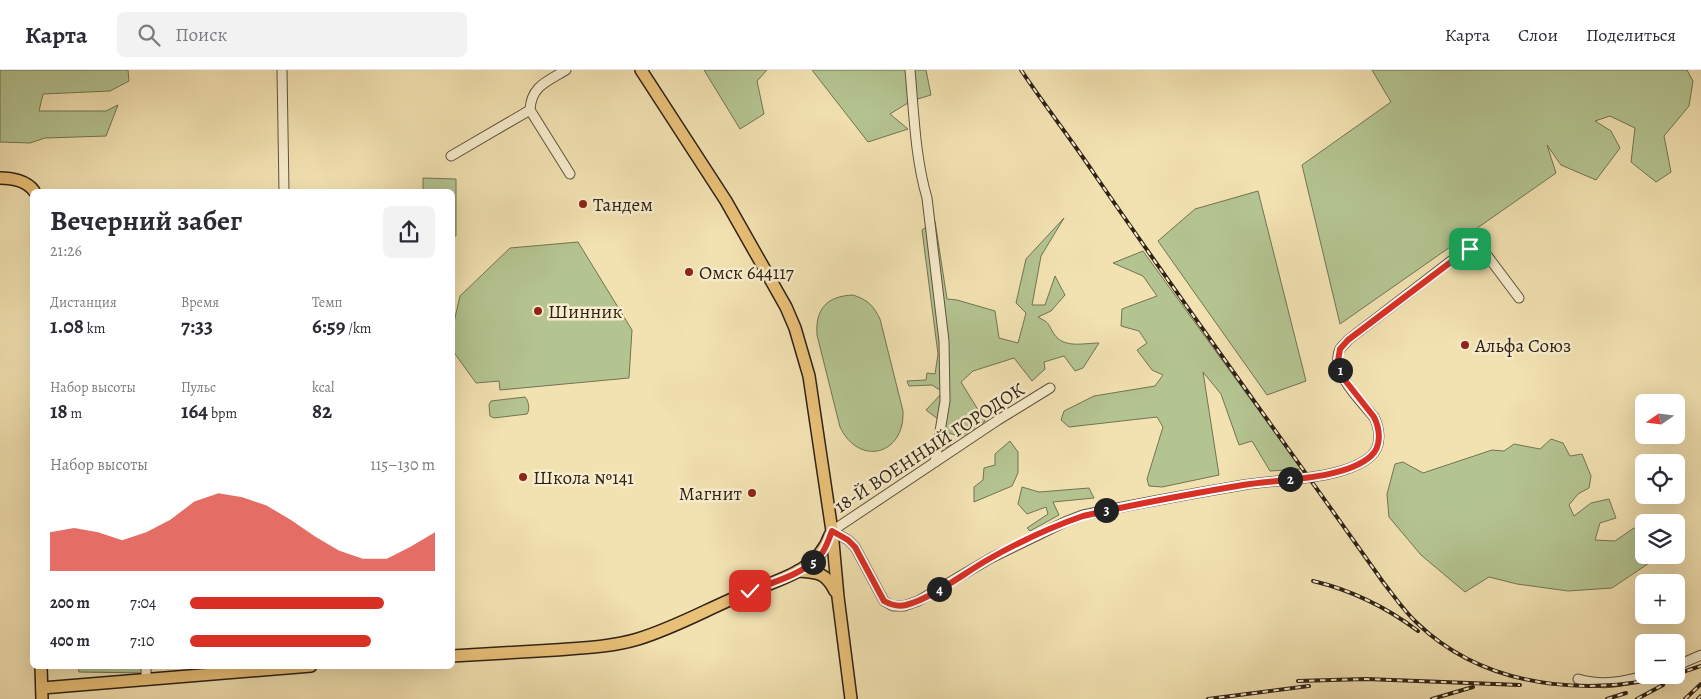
<!DOCTYPE html>
<html lang="ru">
<meta charset="utf-8">
<style>
body{margin:0;font-family:Alegreya,serif;background:#f2f2f3;color:#2b2b33;height:100vh;display:flex;flex-direction:column;font-size:19px;white-space:nowrap}
*{box-sizing:border-box;margin:0}
p{font-size:16px;color:#7c7c81}
.icon{flex:none;width:28px;height:28px;fill:none;stroke:currentColor;stroke-width:2;stroke-linecap:round;stroke-linejoin:round}
.map{position:relative;flex:1;overflow:hidden}
.side{position:absolute;left:30px;top:119px;width:425px;height:480px;display:flex;flex-direction:column;background:#fff;border-radius:8px;box-shadow:0 5px 20px #0002}
.side>*{flex:none}
.needle{width:32px;rotate:256deg}
.fabs{position:absolute;left:1635px;top:324px;display:grid;gap:10px}
.fabs a{display:grid;place-items:center;width:50px;height:50px;border-radius:8px;background:#fff;box-shadow:0 5px 20px #0002;font-size:25px}
.pin{position:absolute;display:grid;place-items:center;width:42px;height:42px;color:#fff;margin:-21px;border-radius:10px;box-shadow:0 2px 8px #0006}
.km{position:absolute;width:25px;height:25px;margin:-12px;border-radius:50%;background:#222;color:#fff;font-size:14px;line-height:25px;text-align:center}
.round{display:grid;place-items:center;flex:none;width:52px;height:52px;border-radius:8px;background:#f2f2f3}
.head{display:flex;align-items:center;justify-content:space-between;height:85px;padding:0 20px}
h1{font-size:28px;font-weight:600;line-height:38px}
.stats{display:grid;grid-template-columns:repeat(3,1fr);gap:8px;height:85px;padding:5px 20px}
.stats div{display:grid;align-content:center}
.stats b{font-size:21px;font-weight:600}
.stats small{font-size:14px;font-weight:400}
.stats p{font-size:14px}
.chart{height:140px;padding:10px 20px}
.chart p{display:flex;justify-content:space-between}
.chart svg{width:100%;height:90px;margin-top:5px;fill:#d93025;opacity:.7}
ul{padding:0 20px;list-style:none;font-size:16px}
li{display:grid;grid-template-columns:80px 60px 1fr;align-items:center;height:38px}
li i{height:12px;border-radius:6px;background:#d93025}
header{display:flex;align-items:center;gap:30px;box-sizing:border-box;height:70px;padding:0 25px;background:#fff;border-bottom:1px solid #e1e1e2}
header strong{font-size:24px}
nav{display:flex;gap:28px;margin-inline-start:auto;font-size:18px}
.search{width:350px;height:45px;background:#f2f2f3;display:flex;align-items:center;gap:12px;box-sizing:border-box;padding:0 18px;border-radius:8px;color:#7c7c81;font-size:19px}
.map>svg:first-child{display:block}
</style>
<header>
<strong>Карта</strong>
<div class="search"><svg class="icon" aria-label="search" viewBox="0 0 24 24"><circle cx="10" cy="10" r="6"/><path d="M15 15l6 6"/></svg>Поиск</div>
<nav><a>Карта</a><a>Слои</a><a>Поделиться</a></nav>
</header>
<div class="map">
<svg width="1701" height="629" viewBox="0 0 1701 629">
<rect width="100%" height="100%" fill="#f2e1b1"/>
<filter id="stains"><feTurbulence type="fractalNoise" baseFrequency=".004" numOctaves="4"/><feColorMatrix values="0 0 0 0 .2 0 0 0 0 .09 0 0 0 0 .02 0 0 0 .5 -.17"/></filter>
<radialGradient id="worn" r=".72"><stop offset=".6" stop-color="#630" stop-opacity="0"/><stop offset="1" stop-color="#630" stop-opacity=".3"/></radialGradient>
<g fill="#b4c491" stroke="#727354">
<path d="M0 0H128L129 11 110 21 43 24 39 41H106L118 35 106 66 45 68 30 73 0 72Z"/>
<path d="M704 0H767L757 11 764 44 740 59Z"/>
<path d="M812 0H926L931 25 911 31 890 44 908 59 868 72Z"/>
<path d="M1372 0H1687L1693 11 1689 36 1664 66 1671 102 1656 112 1631 92 1635 58 1610 46 1595 51 1611 61 1620 78 1596 110 1561 95 1547 75 1556 103 1340 254 1302 95 1391 32Z"/>
<path d="M423 108 456 109V166H453L452 121H423Z"/>
<path d="M1258 121 1306 311 1267 325 1158 171 1195 139Z"/>
<path d="M1064 148 1041 186 1032 235H1045L1055 206 1065 225 1051 241 1038 247C1051 254 1047 253 1054 264 1064 279 1084 273 1099 273L1083 298 1075 301 1064 286 1044 292 1045 299 1032 311 1014 288 973 301 961 312 985 351 965 368 949 363 951 376 933 381 942 352 926 340 943 322 932 315 909 316 907 311 926 310 927 303 935 304 938 284 922 160 935 151 947 229 957 230 995 241 999 268 1018 273 1026 243 1016 233 1026 189Z"/>
<path d="M578 172 632 260 629 308 500 320 499 311 476 313 453 281V256L460 226 510 178Z"/>
<path d="M1143 181 1301 399 1270 401 1252 371 1239 375 1221 324 1203 302 1219 405 1162 417 1149 416 1147 409 1163 357 1157 347 1069 357 1061 350 1064 341 1094 326 1155 316 1163 305 1152 300 1137 280 1147 273 1139 261 1121 256 1122 239 1157 226 1143 206 1113 193Z"/>
<path d="M853 225C868 230 873 235 880 249L903 341C905 385 859 397 840 357L817 265C815 239 827 226 853 225Z"/>
<path d="M525 327C529 331 530 340 527 344L494 348 490 346 489 335 491 331Z"/>
<path d="M1551 369 1563 373 1570 386 1582 384 1591 406 1589 418 1578 424 1569 435 1574 446 1591 433 1609 429 1616 448 1600 453 1595 470 1615 471 1634 458 1644 462V485H1661L1612 518 1568 521 1517 514 1489 507 1465 522 1421 485 1389 447 1387 424 1395 394 1403 392 1423 403 1492 380 1504 381 1514 374 1540 379Z"/>
<path d="M1010 371 1018 382V403L1012 416 974 432V417L983 410 984 398 995 395V384Z"/>
<path d="M1022 417 1039 422 1089 418 1094 428 1053 432 1059 445 1030 461 1027 458 1048 444 1046 437 1027 444 1018 434Z"/>
<path d="M78 596H144V603L79 602Z"/>
</g>
<g fill="none" stroke-linecap="round" stroke-linejoin="round">
<g stroke="#60523e" stroke-width="11">
<g id="minor">
<path d="M282 0 284 121"/>
<path d="M566 0C548 11 531 16 530 40L570 104"/>
<path d="M910 0C914 43 915 87 927 128L944 271 945 331 935 392"/>
<path d="M451 86 530 40"/>
<path d="M832 461 848 470 855 477 884 531 893 536H904L918 531 991 488 1065 452 1083 445C1136 434 1190 424 1243 415 1280 409 1344 410 1371 386 1382 376 1380 359 1374 347 1361 331 1329 301 1340 279 1342 276 1346 273 1348 270L1464 181 1470 179 1478 180 1486 184 1519 228"/>
<path d="M832 461 998 350 1050 318"/>
<path d="M146 596V610"/>
<path d="M1676 596 1701 585"/>
<path d="M1578 609C1602 616 1623 612 1647 605"/>
</g>
</g>
<g stroke="#2f2217" stroke-width="14">
<g id="major">
<path d="M641 0 726 131 786 237 795 258 809 306 832 461 838 527 851 629"/>
<path d="M0 108C12 108 27 111 34 121"/>
<path d="M798 501C818 502 826 503 835 521"/>
<path d="M452 586C487 584 521 582 555 580 583 578 611 577 638 569 677 557 709 538 746 523 778 510 818 501 830 465"/>
<path d="M41 596 42 629"/>
<path d="M42 618 311 596"/>
</g>
</g>
<use href="#minor" stroke="#f7eccc" stroke-width="9"/>
<use href="#major" stroke="#e9c078" stroke-width="11"/>
<g stroke="#2f2217" stroke-width="4">
<g id="rail">
<path d="M1021 0C1045 36 1071 69 1095 105 1189 242 1287 376 1383 512 1394 526 1404 541 1417 553 1492 625 1609 629 1701 596"/>
<path d="M1313 511C1351 520 1386 537 1418 561"/>
<path d="M1298 611 1366 609 1520 615"/>
<path d="M1208 629 1309 616"/>
<path d="M1432 629 1473 617"/>
<path d="M1607 629 1626 623"/>
<path d="M1637 629 1663 615"/>
<path d="M1685 629 1701 614"/>
<path d="M1698 629 1701 626"/>
</g>
</g>
<use href="#rail" stroke="#f7eccc" stroke-width="2" stroke-dasharray="5.5" stroke-linecap="butt"/>
</g>
<g fill="none" stroke-linecap="round" stroke-linejoin="round">
<g stroke="#fff" stroke-width="10">
<path id="route" d="M750 521C773 512 806 504 822 483 827 476 829 468 832 461L848 470 855 477 884 531C891 535 897 537 906 535 933 528 964 503 989 489 1019 472 1051 457 1083 446 1136 434 1190 424 1243 415 1280 409 1344 410 1371 386 1382 376 1380 359 1374 347L1344 309 1339 298 1338 291 1340 279 1348 270 1464 182 1470 179"/>
</g>
<use href="#route" stroke="#d93025" stroke-width="6"/>
</g>
<g fill="#8f2418" stroke="#f7eccc" stroke-width="2">
<circle cx="583" cy="134" r="5"/>
<circle cx="689" cy="202" r="5"/>
<circle cx="538" cy="241" r="5"/>
<circle cx="1465" cy="275" r="5"/>
<circle cx="523" cy="407" r="5"/>
<circle cx="752" cy="423" r="5"/>
</g>
<g text-anchor="middle" stroke-width="5" stroke-linejoin="round" paint-order="stroke">
<g font-size="19" fill="#2f2217" stroke="#f7eccc" text-anchor="start">
<text x="593" y="141">Тандем</text>
<text x="699" y="209">Омск 644117</text>
<text x="548" y="248">Шинник</text>
<text x="1475" y="282">Альфа Союз</text>
<text x="533" y="414">Школа №141</text>
<text x="742" y="430" text-anchor="end">Магнит</text>
</g>
<g font-size="19" fill="#2f2217" stroke="#f7eccc">
<text transform="translate(929 377) rotate(-33)" y="7">18-Й ВОЕННЫЙ ГОРОДОК</text>
</g>
</g>
<rect width="100%" height="100%" filter="url(#stains)"/>
<rect width="100%" height="100%" fill="url(#worn)"/>
</svg>
<div class="fabs">
<a><svg class="needle" viewBox="-14 -14 28 28"><path d="M0-13l5 13h-10z" fill="#e53935"/><path d="M0 13l5-13h-10z" fill="#7c7c81"/></svg></a>
<a><svg class="icon" aria-label="locate" viewBox="0 0 24 24"><circle cx="12" cy="12" r="6"/><path d="M12 2v4M12 18v4M2 12h4M18 12h4"/></svg></a>
<a><svg class="icon" aria-label="layers" viewBox="0 0 24 24"><path d="M12 4l9 5-9 5-9-5zM3 14l9 5 9-5"/></svg></a>
<a>+</a>
<a>−</a>
</div>
<div class="pin" style="left:1470px;top:179px;background:#1e9e55"><svg class="icon" aria-label="arrive" viewBox="0 0 24 24"><path d="M6 21V4h12l-3 4 3 4H6"/></svg></div>
<div class="pin" style="left:750px;top:521px;background:#d93025"><svg class="icon" aria-label="check" viewBox="0 0 24 24"><path d="M5 12l5 5 9-10"/></svg></div>
<b class="km" style="left:1340px;top:300px">1</b>
<b class="km" style="left:1290px;top:409px">2</b>
<b class="km" style="left:1106px;top:440px">3</b>
<b class="km" style="left:939px;top:519px">4</b>
<b class="km" style="left:813px;top:492px">5</b>
<section class="side">
<div class="head"><div><h1>Вечерний забег</h1><p>21:26</p></div><a class="round"><svg class="icon" aria-label="share" viewBox="0 0 24 24"><path d="M12 15V3M7 8l5-5 5 5M5 13v7h14v-7"/></svg></a></div>
<div class="stats">
<div><p>Дистанция</p><b>1.08<small> km</small></b></div>
<div><p>Время</p><b>7:33</b></div>
<div><p>Темп</p><b>6:59<small> /km</small></b></div>
</div>
<div class="stats">
<div><p>Набор высоты</p><b>18<small> m</small></b></div>
<div><p>Пульс</p><b>164<small> bpm</small></b></div>
<div><p>kcal</p><b>82</b></div>
</div>
<div class="chart"><p><span>Набор высоты</span>115–130 m</p>
<svg viewBox="0 0 160 44" preserveAspectRatio="none"><path d="M0 44V25L10 23L20 25L30 29L40 25L50 19L60 10L70 6L80 8L90 12L100 19L110 27L120 34L130 38L140 38L150 32L160 25V44z"/></svg>
</div>
<ul>
<li><b>200 m</b>7:04<i style="width:79%"></i></li>
<li><b>400 m</b>7:10<i style="width:74%"></i></li>
</ul>
</section>
</div>
